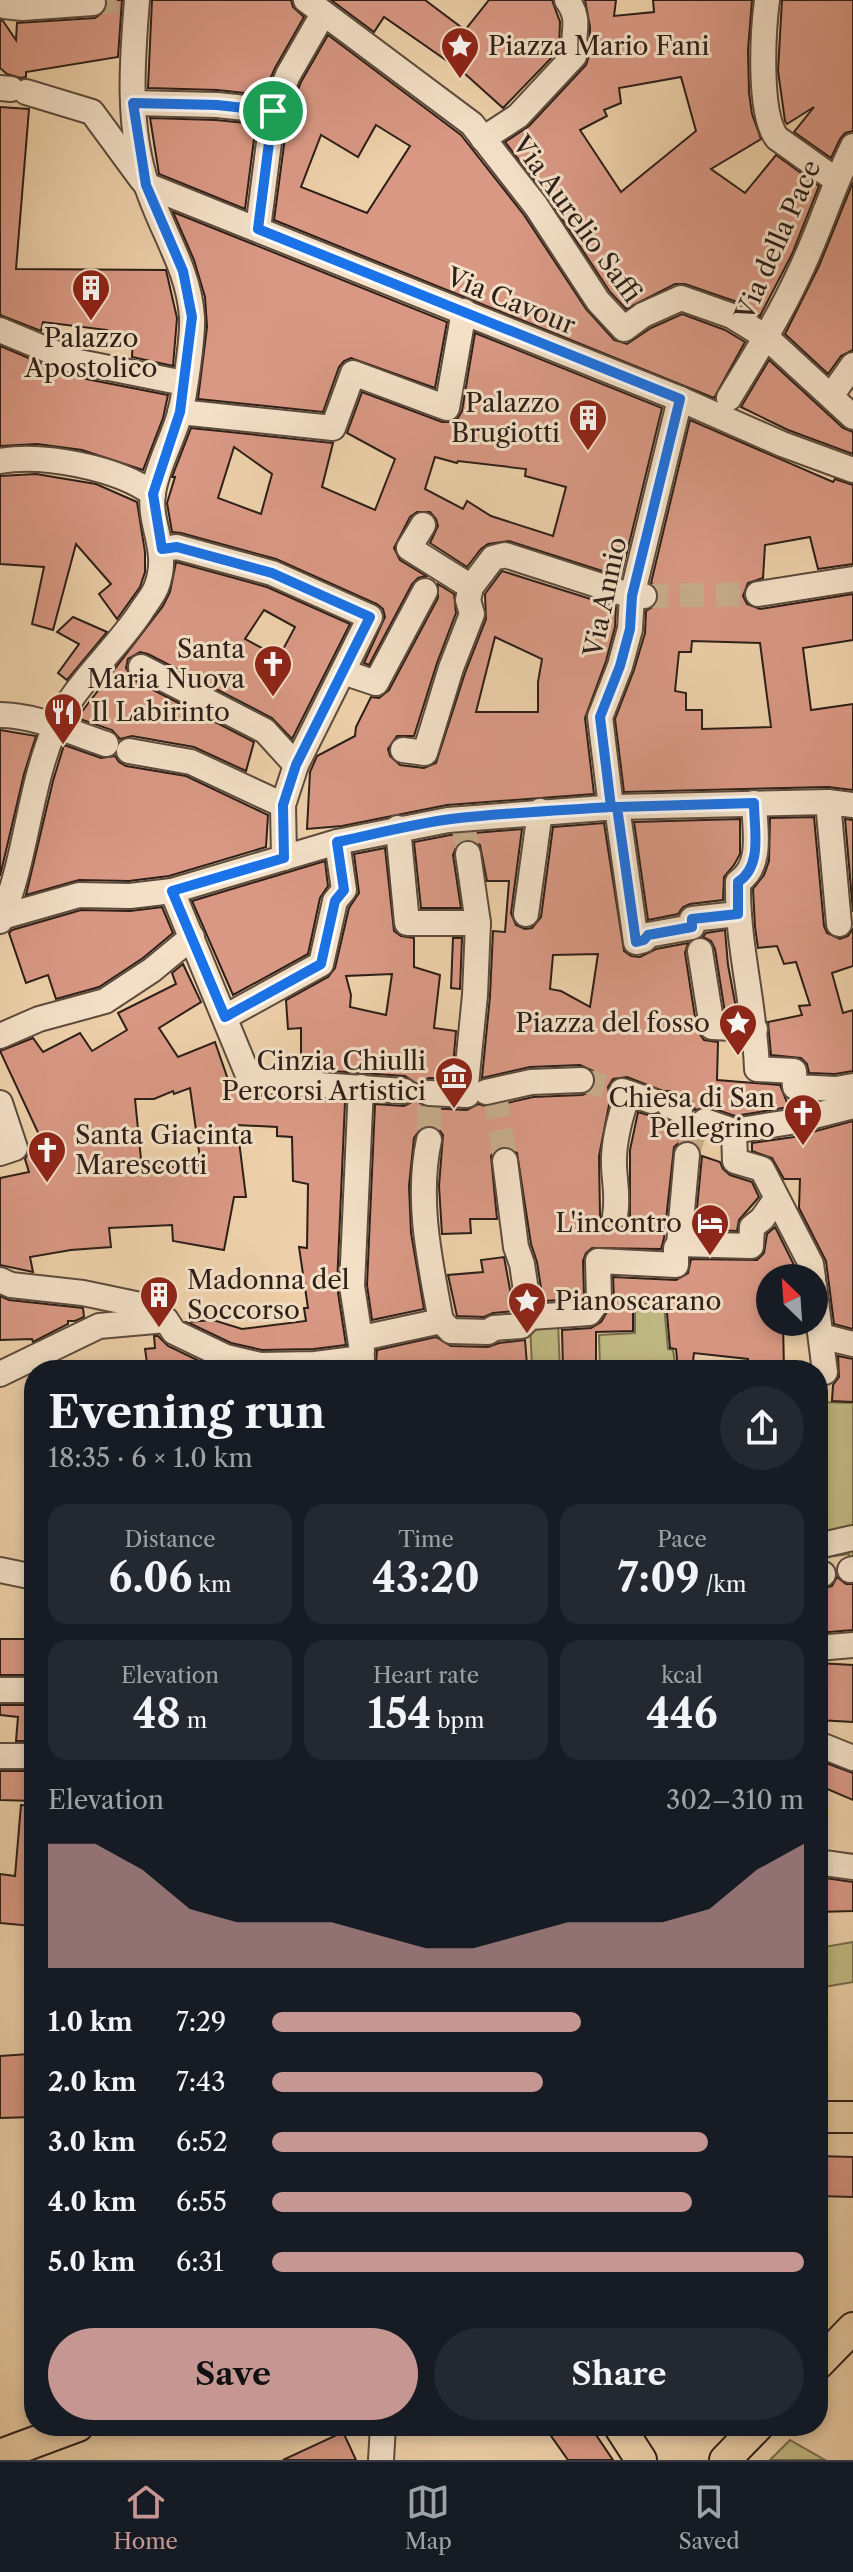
<!DOCTYPE html>
<meta charset="utf-8">
<style>
body{margin:0;font-family:"Libre Caslon Text",serif;background:#242831;color:#f1f3f6;height:100vh;display:flex;flex-direction:column;font-size:30px;white-space:nowrap}
*{box-sizing:border-box;margin:0}
p{font-size:26px;color:#9ea1a6}
.icon{flex:none;width:44px;height:44px;fill:none;stroke:currentColor;stroke-width:2;stroke-linecap:round;stroke-linejoin:round}
.map{position:relative;flex:1;overflow:hidden}
.details{position:absolute;left:24px;top:1360px;width:804px;height:1076px;display:flex;flex-direction:column;background:#171b24;border-radius:32px;box-shadow:0 4px 12px #0003}
.details>*{flex:none}
.needle{width:52px;rotate:335deg}
.buttons{position:absolute;left:756px;top:1264px;display:grid;gap:16px}
.buttons a{display:grid;place-items:center;width:72px;height:72px;border-radius:50%;background:#171b24;box-shadow:0 4px 12px #0003;font-size:40px}
.pin{position:absolute;display:grid;place-items:center;width:68px;height:68px;color:#fff;margin:-34px;border:4px solid #fff;border-radius:50%;box-shadow:0 2px 8px #0007}
.round{display:grid;place-items:center;flex:none;width:84px;height:84px;border-radius:42px;background:#242831}
.overview{display:flex;align-items:center;justify-content:space-between;height:136px;padding:0 24px}
h1{font-size:44px;font-weight:800;line-height:60px}
.figures{display:grid;grid-template-columns:repeat(3,1fr);gap:12px;height:136px;padding:8px 24px}
.figures div{display:grid;align-content:center;border-radius:20px;background:#242831;text-align:center}
.figures b{font-size:40px;font-weight:800}
.figures small{font-size:22px;font-weight:400}
.figures p{font-size:22px}
.chart{height:224px;padding:16px 24px}
.chart p{display:flex;justify-content:space-between}
.chart svg{width:100%;height:144px;margin-top:8px;fill:#c59692;opacity:.7}
.button{display:flex;gap:16px;margin-top:auto;padding:16px 24px}
.button a{flex:1;height:92px;border-radius:48px;background:#c59692;color:#111;font-size:32px;font-weight:800;line-height:92px;text-align:center}
.button a+a{background:#242831;color:#f1f3f6}
ul{padding:0 24px;list-style:none;font-size:26px}
li{display:grid;grid-template-columns:128px 96px 1fr;align-items:center;height:60px}
li i{height:20px;border-radius:10px;background:#c59692}
.tab-bar{display:flex;justify-content:space-around;align-items:center;height:112px;border-top:2px solid #363941;background:#171b24;font-size:22px;color:#9ea1a6}
.tab-bar a{display:grid;justify-items:center;gap:4px}
.tab-bar .current{color:#c59692}
.map>svg:first-child{display:block}
</style>
<div class="map">
<svg width="853" height="2460" viewBox="0 0 853 2460">
<rect width="100%" height="100%" fill="#edd0a9"/>
<filter id="stains"><feTurbulence type="fractalNoise" baseFrequency=".0025" numOctaves="4"/><feColorMatrix values="0 0 0 0 .2 0 0 0 0 .09 0 0 0 0 .02 0 0 0 .5 -.17"/></filter>
<radialGradient id="worn" r=".72"><stop offset=".6" stop-color="#630" stop-opacity="0"/><stop offset="1" stop-color="#630" stop-opacity=".3"/></radialGradient>
<g fill="#c0b983" stroke="#766c4e" stroke-width="2">
<path d="M635 1303 664 1304 668 1349 673 1350 676 1370H586L600 1369 599 1335 635 1333Z"/>
<path d="M558 1322 560 1370H514V1368L532 1367 530 1323Z"/>
<path d="M818 1402 853 1403V1560H850L849 1554 820 1558 821 1570 818 1571Z"/>
<path d="M853 1942V1982L818 1988V1948Z"/>
<path d="M790 2440 825 2460H770Z"/>
</g>
<g fill="#d99884" stroke="#2d1f18" stroke-width="2" fill-rule="evenodd">
<path d="M107 0H122L118 57 26 72V77L21 78 7 74 0 68V20L3 21 16 40 17 23 95 18 106 10Z"/>
<path d="M152 0H291L293 7 304 17 275 68 263 95 217 90 148 88Z"/>
<path d="M331 0H425L465 30 489 0H552L560 22 559 50 503 108 463 72 384 17 374 32Z"/>
<path d="M585 0H616L614 16 654 12 653 0H752L748 50 749 93 752 114 761 139 711 169 745 193 776 155 819 186 792 254 760 316 737 302 685 284H675L626 309 610 292 548 198 505 142 529 126 586 65 589 56 590 27ZM681 77 696 131 621 192 580 130 607 116 604 110 621 103 619 88Z"/>
<path d="M782 0H853V131L845 133 840 139 831 158 794 132 814 107 787 124 785 121 778 71Z"/>
<path d="M328 35 461 135 524 215 586 309 614 340 627 344 651 328 682 314 725 330 745 342 714 398 274 220 288 115 301 82ZM376 125 410 146 367 213 301 187 321 135 358 157Z"/>
<path d="M0 107 29 109 16 269 166 270 177 318 173 366 132 357 133 337H103L107 330 43 322 41 331 0 315Z"/>
<path d="M150 118 216 120 256 124 245 209 159 174Z"/>
<path d="M853 182V350L841 356 828 374 785 334 819 266Z"/>
<path d="M173 212 447 322 435 388 351 358 344 361 339 367 323 412 198 399 207 327 205 297 194 260Z"/>
<path d="M475 333 662 408 621 577 509 541 488 544 481 549 467 567 430 543 438 526 436 519 430 512H417L410 517 394 548 400 560 426 576 418 578 412 584 369 665 364 663 385 617 383 609 377 604 276 559 181 533 172 532 167 503 175 477H172L191 428 333 443 322 487 375 510 395 459 347 433 362 392 442 422H451L458 418 462 411ZM234 447 272 474 261 514 218 498ZM435 457 457 463 458 461 526 469 525 476 566 487 553 536 491 516 467 501 463 509 425 489Z"/>
<path d="M0 346 71 376 168 395 163 418 143 470 82 450 37 444 0 446Z"/>
<path d="M769 360 843 428 853 432V454L788 430 741 407Z"/>
<path d="M690 420 833 482 835 479 853 485V564L818 569 810 537 765 545 763 578 748 583 743 596 747 604 760 609 853 594V640L803 648 811 710 853 704V790L828 787 624 792 615 719 634 670 645 633 646 611 657 604 659 597 657 588 651 583ZM692 641 760 643 771 727 702 729V710H686V693L675 691 679 652H691Z"/>
<path d="M36 474 96 484 137 502 145 552V572L140 587 117 619 99 594 111 584 76 544 53 630 32 624 44 567 0 564V476Z"/>
<path d="M176 562 267 587 350 624 292 739 272 718 148 654 140 652 128 659 126 668 134 680 254 742 246 771 194 747 132 736 120 739 112 730 77 718 163 606 170 592ZM264 610 295 627 279 657 245 639Z"/>
<path d="M502 571 616 607 615 627 606 661 585 718 594 794 447 805 342 826 307 829 310 772 317 756 355 736 356 727 371 697 379 698 389 690 438 598V584L454 594 456 613 437 663 414 736H397L388 749 390 756 400 765 424 768 436 763 465 673 486 619 485 594ZM495 637 542 659 538 682V712H476Z"/>
<path d="M73 617 107 632 67 680 58 673 79 644 57 632Z"/>
<path d="M0 730 36 736 24 774 0 876Z"/>
<path d="M64 745 101 758 115 756 119 762 126 766 186 776 268 815 266 847 169 876 129 881 79 880 26 895 53 781Z"/>
<path d="M814 817 824 926 827 933 840 939 848 936 853 929V966L832 973 843 1013 853 1010V1071L835 1074 809 1073 807 1064 801 1058 771 1055 768 1022 802 1015 799 1006 810 1005 796 962 784 964 777 946 758 948 755 927 753 889 764 875 769 861 770 818Z"/>
<path d="M740 819V854L734 865 724 877 723 900 690 904 683 907 678 914 648 920 634 822Z"/>
<path d="M845 819 853 820V912Z"/>
<path d="M604 823 624 951 631 956 640 957 656 949 688 943 685 953 697 1030 704 1040 718 1042 717 1080 780 1085 789 1107 735 1116 709 1107 695 1110 692 1101 675 1091H663L627 1077 613 1079 608 1087 610 1100 599 1156 600 1215 605 1227 612 1231 620 1230 626 1226 630 1219V1150L638 1112 648 1115H658L681 1125 690 1120 693 1130 701 1136 699 1146 688 1140 680 1142 674 1147 664 1238 661 1249 592 1248 586 1253 583 1261 584 1294 581 1299 543 1301 537 1262 531 1244 517 1153 504 1146 495 1150 491 1156 497 1219H470L471 1233 442 1234 439 1186 443 1135 438 1128 423 1126 414 1138 409 1186 411 1233 424 1309 372 1320 367 1285 375 1104 404 1106 416 1100 427 1108 467 1110 478 1104 489 1107 533 1097 582 1095 590 1092 596 1080 593 1071 580 1065 530 1067 482 1078 490 996 493 931 505 932 509 881H487L480 845 473 840 465 839 458 843 453 855 461 908H421L414 842 450 835 522 829 511 913 516 925 525 929 532 928 541 917 553 827ZM598 954 590 1007 561 991 550 989 553 955Z"/>
<path d="M385 848 394 931 401 936 414 938V967L440 975 434 1028 456 1031 452 1079 429 1078 417 1084 405 1076 301 1069V1028L288 1029 286 1000 328 977 335 968 349 908 359 893 354 854ZM392 974 386 1015 350 1007 351 995 346 976Z"/>
<path d="M325 861 328 886 320 898 308 954 233 995 192 901Z"/>
<path d="M162 907 173 933 143 958 99 987 56 999 48 975 26 983 9 933 12 930 81 910 130 911Z"/>
<path d="M725 930 728 965 737 1013H725L715 949 711 941 703 937 706 933Z"/>
<path d="M453 938H462L460 989 451 988Z"/>
<path d="M183 964 201 1002 159 1028 178 1057 215 1042 232 1091H240L249 1095 345 1102 337 1286 346 1345 314 1349 262 1350 231 1343 187 1322 213 1320 242 1329 306 1321 304 1308H308L299 1247 307 1248 308 1184 293 1181 292 1137 277 1136V1127L237 1125 246 1197H234L224 1250 173 1241 172 1225 109 1228 111 1247 71 1250 30 1257 33 1272 0 1265V1178L29 1172 25 1159 29 1152V1144L42 1141 0 1051 33 1038 43 1052 80 1033 92 1051 127 1030 118 1013 176 984 172 973ZM190 1088 201 1165 142 1169 135 1099H154L173 1091 174 1094Z"/>
<path d="M853 1121V1329L834 1324 826 1261 799 1208 800 1179H784L772 1158 752 1151V1143L794 1137Z"/>
<path d="M702 1156 720 1162 723 1169 730 1175 752 1182 759 1197 739 1220 737 1231 695 1229Z"/>
<path d="M775 1227 796 1269 798 1278H770V1322H783L784 1370H748V1359L694 1353 692 1370H678L676 1349 670 1348 666 1302 633 1300V1331L596 1332V1367L563 1369 562 1330 591 1328 601 1322 614 1300 613 1277 676 1280 688 1273 691 1259 757 1260 764 1253 767 1234Z"/>
<path d="M504 1257 514 1311 493 1313 484 1317 457 1316 448 1275 483 1272 481 1260Z"/>
<path d="M0 1296 9 1300 83 1308 84 1317 75 1321H68V1324L33 1342 32 1339 0 1340Z"/>
<path d="M154 1336H158L168 1346 218 1370H148L145 1349 155 1348Z"/>
<path d="M436 1337 451 1346 488 1347 499 1343 525 1340 527 1365H510V1370H488L487 1364 442 1367V1370H371L376 1363 377 1350Z"/>
<path d="M838 1356 853 1359V1402L832 1401 833 1385 839 1377Z"/>
<path d="M837 1577 846 1584H853V1630L818 1633V1590L832 1586Z"/>
<rect x="0" y="1639" width="34" height="36"/>
<path d="M818 1663 853 1665V1722L818 1720Z"/>
<path d="M0 1705H34V1741H16L18 1717 0 1715Z"/>
<path d="M818 1760 853 1773V1800L818 1785Z"/>
<path d="M0 1771H34V1801L0 1800Z"/>
<path d="M21 1805 34 1806 32 1926 0 1923V1874L15 1876Z"/>
<path d="M818 1877 853 1882V1911L818 1912Z"/>
<path d="M29 2054 32 2117 0 2118V2056Z"/>
<path d="M818 2156 853 2157V2197L818 2196Z"/>
<path d="M544 2426H590L613 2460H568Z"/>
<path d="M343 2432 356 2460H283Z"/>
</g>
<g fill="none" stroke-linecap="round" stroke-linejoin="round">
<g stroke="#c7ad8c" stroke-width="24" stroke-dasharray="24 12" stroke-linecap="butt">
<path d="M93 3 122 0"/>
<path d="M644 596 758 594"/>
<path d="M463 823 468 854"/>
<path d="M581 1080 622 1091"/>
<path d="M495 1094 505 1161"/>
<path d="M429 1106V1140"/>
<path d="M687 1155 699 1119"/>
</g>
<g stroke="#5d4b3c" stroke-width="28">
<g id="minor">
<path d="M0 0 4 6 22 8 93 3"/>
<path d="M306 0 472 124 536 206 598 301 624 329 643 315 681 298 732 316 766 337 853 417"/>
<path d="M767 0C763 31 758 114 777 138L836 180"/>
<path d="M0 88 11 89"/>
<path d="M26 92 92 112 142 180"/>
<path d="M133 103 217 105 273 111"/>
<path d="M483 139 518 116 574 56C572 33 582 20 567 0"/>
<path d="M146 185 680 399 782 444 853 470"/>
<path d="M258 229 273 111 288 75 323 14"/>
<path d="M0 330 74 361 184 383"/>
<path d="M831 396 853 365"/>
<path d="M729 398C753 358 778 319 798 276 819 233 832 188 853 146"/>
<path d="M180 412 333 428 353 373 447 408 464 311"/>
<path d="M0 461C42 453 119 468 153 494"/>
<path d="M423 525 409 548 471 587 493 558 505 555 632 596H644"/>
<path d="M162 549 177 547 272 573 370 617 296 765 283 805 284 858"/>
<path d="M758 594 853 579"/>
<path d="M141 667 265 731 296 765"/>
<path d="M343 672 376 683 425 591"/>
<path d="M0 715C36 715 72 733 106 744"/>
<path d="M403 750 425 753 451 668 472 614 468 600 471 587"/>
<path d="M129 751 191 762 283 805"/>
<path d="M828 802 839 924"/>
<path d="M754 803C755 830 763 866 738 882 737 945 755 1006 757 1069L794 1071 795 1087 836 1089 853 1086"/>
<path d="M611 807 600 717 620 666 630 629 632 596 680 399"/>
<path d="M617 807 636 942 644 940 648 935 692 927V919L738 914"/>
<path d="M398 828 407 923H478"/>
<path d="M172 891 250 1080 404 1091"/>
<path d="M526 914 540 811"/>
<path d="M2 917 79 895 130 896 172 891 337 842 448 820 617 807 828 802 853 805"/>
<path d="M0 921C26 863 28 791 54 730 72 686 114 652 140 613 145 605 152 597 156 588 171 550 148 526 153 493 157 466 173 439 180 413 185 393 193 336 192 317 189 269 161 230 147 186 127 127 132 61 137 0"/>
<path d="M700 951 712 1027 755 1029"/>
<path d="M225 1017 321 964 335 901 344 890 337 842"/>
<path d="M0 1036 39 1019 105 1001 152 970 192 937"/>
<path d="M361 1087 352 1286 362 1351"/>
<path d="M622 1091 652 1101"/>
<path d="M486 1092 531 1082 581 1080"/>
<path d="M429 1093 467 1095"/>
<path d="M465 1095 475 995 478 923 468 854"/>
<path d="M0 1103 15 1148 0 1153"/>
<path d="M669 1105 680 1110"/>
<path d="M705 1121 734 1131 790 1122 853 1106"/>
<path d="M734 1131 735 1161 762 1169 811 1264 813 1278"/>
<path d="M429 1140C416 1200 430 1262 441 1321"/>
<path d="M505 1161 516 1247 522 1264 530 1317"/>
<path d="M615 1216C619 1193 613 1178 614 1157 615 1135 621 1115 628 1093"/>
<path d="M679 1244 751 1246 752 1227 762 1219 776 1199"/>
<path d="M0 1280 11 1285 83 1293 145 1306 166 1320 174 1332 226 1357 260 1365 315 1364 362 1358"/>
<path d="M814 1285 825 1372"/>
<path d="M821 1336 853 1344"/>
<path d="M362 1338 441 1321 451 1331 488 1332 494 1328 521 1326 530 1317 589 1313 599 1299 598 1261 676 1265V1248L679 1244 687 1155"/>
<path d="M0 1374 99 1326 166 1320"/>
<path d="M818 1546 853 1538"/>
<path d="M0 1570 34 1577"/>
<path d="M850 1570 853 1569"/>
<path d="M818 1575 823 1574"/>
<path d="M818 1648 853 1645"/>
<path d="M0 1690H34"/>
<path d="M818 1744 853 1758"/>
<path d="M0 1756H34"/>
<path d="M818 1862 853 1867"/>
<path d="M381 2460 383 2426"/>
</g>
</g>
<g stroke="#2d1f18" stroke-width="34">
<g id="major">
<path d="M818 2117H853"/>
<path d="M818 2364 853 2328"/>
<path d="M619 2426 641 2460"/>
<path d="M0 2455 78 2426"/>
<path d="M725 2460 758 2426"/>
</g>
</g>
<use href="#minor" stroke="#f3e0c7" stroke-width="24"/>
<use href="#major" stroke="#edd0a9" stroke-width="30"/>
</g>
<g fill="none" stroke-linecap="round" stroke-linejoin="round">
<g stroke="#fff" stroke-width="16">
<path id="route" d="M273 111 217 105 133 103 146 185 183 271 192 317 180 412 153 494 162 549 177 547 272 573 370 617 296 765 283 805 284 858 172 891 225 1017 321 964 335 901 344 890 337 842C375 834 413 824 451 819 504 813 558 810 611 807H617L754 803C754 829 763 866 738 882V914L692 919V927L648 935 644 940 636 942 617 807H611L600 717 620 666 630 629 632 596 680 399 258 229 273 111"/>
</g>
<use href="#route" stroke="#1a73e8" stroke-width="10"/>
</g>
<defs>
<g id="sight-pin" transform="scale(2)"><path d="M0 17L-7.5 6A9.5 9.5 0 1 1 7.5 6Z" fill="#8f2418" stroke="#f3e0c7"/><path d="M0-6L1.8-2.2L6-1.7L2.9 1.2L3.7 5.4L0 3.3L-3.7 5.4L-2.9 1.2L-6-1.7L-1.8-2.2Z" fill="#fff"/></g>
<g id="building-pin" transform="scale(2)"><path d="M0 17L-7.5 6A9.5 9.5 0 1 1 7.5 6Z" fill="#8f2418" stroke="#f3e0c7"/><path d="M-4-6H4V6H1V3H-1V6H-4ZM-2.5-4.3h1.7v1.8h-1.7ZM.8-4.3h1.7v1.8H.8ZM-2.5-1h1.7V.8h-1.7ZM.8-1h1.7V.8H.8Z" fill="#fff"/></g>
<g id="church-pin" transform="scale(2)"><path d="M0 17L-7.5 6A9.5 9.5 0 1 1 7.5 6Z" fill="#8f2418" stroke="#f3e0c7"/><path d="M-1.2-6h2.4v3.5h3.3v2.4h-3.3V6h-2.4V-.1h-3.3v-2.4h3.3Z" fill="#fff"/></g>
<g id="restaurant-pin" transform="scale(2)"><path d="M0 17L-7.5 6A9.5 9.5 0 1 1 7.5 6Z" fill="#8f2418" stroke="#f3e0c7"/><path d="M-5-6h1v4h1v-4h1v4h1v-4h1v5L-1.5 .5V6h-2V.5L-5-1ZM5-6V6H3V1.5H1.5Q1.5-4 5-6Z" fill="#fff"/></g>
<g id="museum-pin" transform="scale(2)"><path d="M0 17L-7.5 6A9.5 9.5 0 1 1 7.5 6Z" fill="#8f2418" stroke="#f3e0c7"/><path d="M0-6L6-3V-2H-6V-3ZM-5-1h2V3h-2ZM-1-1h2V3h-2ZM3-1h2V3H3ZM-6 4H6V6H-6Z" fill="#fff"/></g>
<g id="hotel-pin" transform="scale(2)"><path d="M0 17L-7.5 6A9.5 9.5 0 1 1 7.5 6Z" fill="#8f2418" stroke="#f3e0c7"/><path d="M-6-4.5h1.5V1H6V5H4.5V3h-9V5H-6ZM-4 0a1.8 1.8 0 1 1 3.6 0ZM.5 0V-2.5h3Q6-2.5 6 0Z" fill="#fff"/></g>
</defs>
<g fill-rule="evenodd">
<use href="#sight-pin" x="460" y="46"/>
<use href="#building-pin" x="91" y="288"/>
<use href="#building-pin" x="588" y="418"/>
<use href="#church-pin" x="273" y="664"/>
<use href="#restaurant-pin" x="63" y="712"/>
<use href="#sight-pin" x="738" y="1023"/>
<use href="#museum-pin" x="454" y="1076"/>
<use href="#church-pin" x="803" y="1113"/>
<use href="#church-pin" x="47" y="1150"/>
<use href="#hotel-pin" x="710" y="1223"/>
<use href="#building-pin" x="159" y="1295"/>
<use href="#sight-pin" x="527" y="1301"/>
</g>
<g text-anchor="middle" stroke-width="6" stroke-linejoin="round" paint-order="stroke">
<g font-size="26" fill="#2d1f18" stroke="#f3e0c7" text-anchor="end">
<text x="488" y="55" text-anchor="start">Piazza Mario Fani</text>
<text x="91" y="347" text-anchor="middle">Palazzo<tspan x="91" dy="30">Apostolico</tspan></text>
<text x="560" y="412">Palazzo<tspan x="560" dy="30">Brugiotti</tspan></text>
<text x="245" y="658">Santa<tspan x="245" dy="30">Maria Nuova</tspan></text>
<text x="91" y="721" text-anchor="start">Il Labirinto</text>
<text x="710" y="1032">Piazza del fosso</text>
<text x="426" y="1070">Cinzia Chiulli<tspan x="426" dy="30">Percorsi Artistici</tspan></text>
<text x="775" y="1107">Chiesa di San<tspan x="775" dy="30">Pellegrino</tspan></text>
<text x="75" y="1144" text-anchor="start">Santa Giacinta<tspan x="75" dy="30">Marescotti</tspan></text>
<text x="682" y="1232">L'incontro</text>
<text x="187" y="1289" text-anchor="start">Madonna del<tspan x="187" dy="30">Soccorso</tspan></text>
<text x="555" y="1310" text-anchor="start">Pianoscarano</text>
</g>
<g font-size="26" fill="#2d1f18" stroke="#f3e0c7">
<text transform="translate(577 219) rotate(54)" y="9">Via Aurelio Saffi</text>
<text transform="translate(778 240) rotate(-66)" y="9">Via della Pace</text>
<text transform="translate(511 301) rotate(22)" y="9">Via Cavour</text>
<text transform="translate(605 597) rotate(-78)" y="9">Via Annio</text>
</g>
</g>
<rect width="100%" height="100%" filter="url(#stains)"/>
<rect width="100%" height="100%" fill="url(#worn)"/>
</svg>
<div class="buttons">
<a><svg class="needle" viewBox="-14 -14 28 28"><path d="M0-13l5 13h-10z" fill="#e53935"/><path d="M0 13l5-13h-10z" fill="#9ea1a6"/></svg></a>
</div>
<div class="pin" style="left:273px;top:111px;background:#1e9e55"><svg class="icon" aria-label="arrive" viewBox="0 0 24 24"><path d="M6 21V4h12l-3 4 3 4H6"/></svg></div>
<section class="details">
<div class="overview"><div><h1>Evening run</h1><p>18:35 · 6 × 1.0 km</p></div><a class="round"><svg class="icon" aria-label="share" viewBox="0 0 24 24"><path d="M12 15V3M7 8l5-5 5 5M5 13v7h14v-7"/></svg></a></div>
<div class="figures">
<div><p>Distance</p><b>6.06<small> km</small></b></div>
<div><p>Time</p><b>43:20</b></div>
<div><p>Pace</p><b>7:09<small> /km</small></b></div>
</div>
<div class="figures">
<div><p>Elevation</p><b>48<small> m</small></b></div>
<div><p>Heart rate</p><b>154<small> bpm</small></b></div>
<div><p>kcal</p><b>446</b></div>
</div>
<div class="chart"><p><span>Elevation</span>302–310 m</p>
<svg viewBox="0 0 160 44" preserveAspectRatio="none"><path d="M0 44V6L10 6L20 14L30 26L40 30L50 30L60 30L70 34L80 38L90 38L100 34L110 30L120 30L130 30L140 26L150 14L160 6V44z"/></svg>
</div>
<ul>
<li><b>1.0 km</b>7:29<i style="width:58%"></i></li>
<li><b>2.0 km</b>7:43<i style="width:51%"></i></li>
<li><b>3.0 km</b>6:52<i style="width:82%"></i></li>
<li><b>4.0 km</b>6:55<i style="width:79%"></i></li>
<li><b>5.0 km</b>6:31<i style="width:100%"></i></li>
</ul>
<div class="button"><a>Save</a><a>Share</a></div>
</section>
</div>
<nav class="tab-bar">
<a class="current"><svg class="icon" aria-label="home" viewBox="0 0 24 24"><path d="M3 11l9-7 9 7M6 9v11h12V9"/></svg>Home</a>
<a><svg class="icon" aria-label="map" viewBox="0 0 24 24"><path d="M3 6l6-2 6 2 6-2v14l-6 2-6-2-6 2zM9 4v14M15 6v14"/></svg>Map</a>
<a><svg class="icon" aria-label="saved" viewBox="0 0 24 24"><path d="M7 4h10v16l-5-4-5 4z"/></svg>Saved</a>
</nav>
